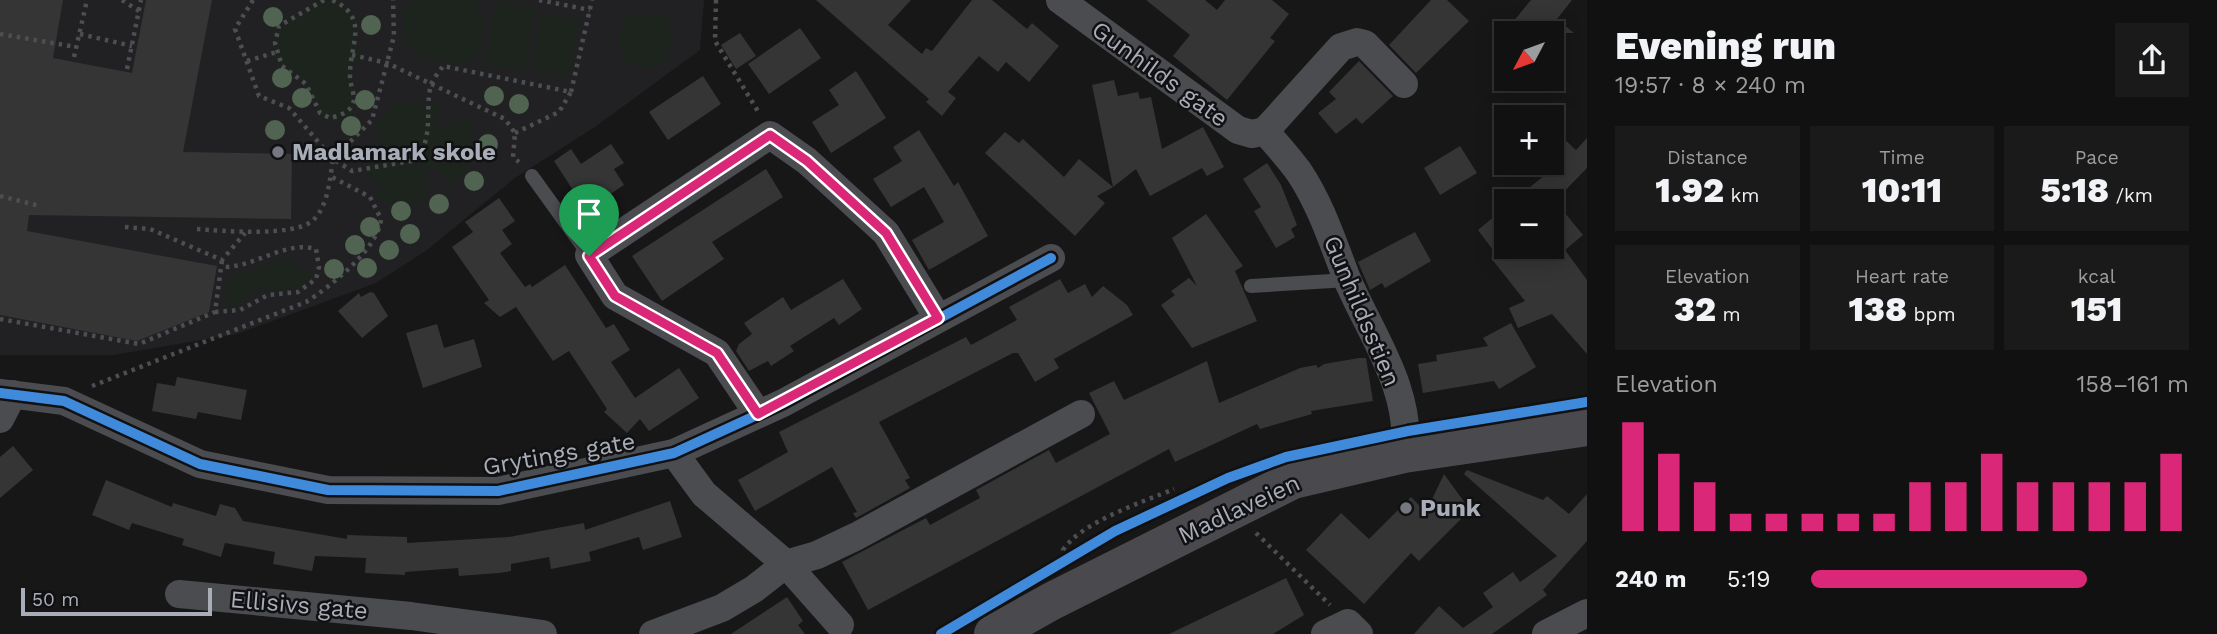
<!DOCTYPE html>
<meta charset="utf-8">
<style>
body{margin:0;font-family:"Work Sans",sans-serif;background:#1a1a1a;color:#f1f3f6;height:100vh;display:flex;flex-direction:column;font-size:26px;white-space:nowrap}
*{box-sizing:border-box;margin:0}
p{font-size:23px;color:#9c9d9f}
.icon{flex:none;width:38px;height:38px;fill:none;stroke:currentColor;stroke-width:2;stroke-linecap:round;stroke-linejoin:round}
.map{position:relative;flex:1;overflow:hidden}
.drawer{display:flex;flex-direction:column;background:#111;width:630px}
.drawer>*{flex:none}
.needle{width:46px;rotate:229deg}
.controls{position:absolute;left:1494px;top:21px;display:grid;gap:14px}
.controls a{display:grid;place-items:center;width:70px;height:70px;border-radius:0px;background:#111;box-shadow:0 4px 18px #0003,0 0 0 2px #303131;font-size:35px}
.scale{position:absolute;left:21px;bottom:18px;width:191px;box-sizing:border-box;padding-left:7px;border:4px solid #a8adb8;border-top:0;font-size:19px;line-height:24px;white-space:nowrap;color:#a8adb8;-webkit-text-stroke:5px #111113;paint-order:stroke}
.pin{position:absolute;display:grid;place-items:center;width:60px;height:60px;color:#fff;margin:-72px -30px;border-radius:50% 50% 50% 0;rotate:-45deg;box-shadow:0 0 7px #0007}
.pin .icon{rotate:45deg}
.round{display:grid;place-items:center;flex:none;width:74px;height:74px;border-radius:0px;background:#1a1a1a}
.summary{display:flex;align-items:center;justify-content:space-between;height:119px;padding:0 28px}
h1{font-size:38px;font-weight:800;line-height:52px}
.stats{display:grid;grid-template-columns:repeat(3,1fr);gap:10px;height:119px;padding:7px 28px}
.stats div{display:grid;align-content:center;border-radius:0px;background:#1a1a1a;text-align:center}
.stats b{font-size:35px;font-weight:800}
.stats small{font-size:19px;font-weight:400}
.stats p{font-size:19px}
.chart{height:196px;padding:14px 28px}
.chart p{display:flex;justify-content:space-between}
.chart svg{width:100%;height:126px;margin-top:7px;stroke:#db2777;stroke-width:6}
ul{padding:0 28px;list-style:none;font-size:23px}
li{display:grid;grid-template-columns:112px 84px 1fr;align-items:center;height:52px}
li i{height:18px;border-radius:9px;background:#db2777}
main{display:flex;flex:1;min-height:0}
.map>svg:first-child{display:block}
</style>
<main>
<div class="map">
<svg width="1587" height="634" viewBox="0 0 1587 634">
<rect width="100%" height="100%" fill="#171717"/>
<path fill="#212123" d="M0 0H704L700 50 595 127 515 178 427 250 376 283 237 334 114 355H0Z"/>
<g fill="#1d241e">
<path d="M313 0C386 0 342 32 362 51L358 64 352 69 358 105 350 117 331 124C308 117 316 90 298 77 292 74 287 75 282 70L269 45 273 44 278 25 309 7Z"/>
<path d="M416 0H473L486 17 478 56 460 66 416 56C409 46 400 23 403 11 404 6 411 3 416 0Z"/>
<path d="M497 0 536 7 523 73 484 65Z"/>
<path d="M541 13 580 21 569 78 530 70Z"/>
<path d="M667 14 672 43 666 62C650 69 639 69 624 61 617 43 619 31 629 15Z"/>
<path d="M403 102 440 105 436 121 442 128 469 117C474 152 481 162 450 185L434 168H429L425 173V201L394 202 385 205 375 193 379 191 380 185 368 176 366 163 376 154 379 133 374 127 394 105Z"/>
<path d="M290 256 294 266 311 271 309 281 284 291 257 290 237 307 230 306 225 300V281L231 273 245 272Z"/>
</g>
<g fill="#353536">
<path d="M0 0H63L53 58 132 73 146 0H212L183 152 292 154 291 219 29 215 27 231 217 266 209 312 137 341 0 315Z"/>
<path d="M816 0H911L888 25 922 54 926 48 932 51 972 0H992L1027 29 1032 23 1059 46 1029 82 1006 62 998 72 979 56 948 92 956 98 942 116 926 102 929 99Z"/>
<path d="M1146 0H1205L1217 10 1225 0H1272L1289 14 1270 38 1275 41 1227 100 1173 56 1190 35Z"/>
<path d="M1431 0H1447L1469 21 1416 73 1389 45Z"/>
<path d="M1531 0H1572L1557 19 1574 33H1527L1513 22Z"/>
<path d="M800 28 821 58 769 94 748 64Z"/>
<path d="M740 33 756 56 736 69 721 45Z"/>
<path d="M1359 61 1393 96 1362 124 1356 118 1336 134 1318 113 1336 99 1329 92Z"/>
<path d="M856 71 886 118 831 153 812 122 839 105 829 90Z"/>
<path d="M703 76 721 104 668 140 649 112Z"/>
<path d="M1114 80 1118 96 1138 92 1140 99 1151 97 1162 149 1203 127 1224 167 1207 176 1202 168 1150 196 1136 169 1113 187 1092 85Z"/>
<path d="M1552 128 1576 150 1587 138V168L1555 201 1583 235 1565 250 1587 280V354L1552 314 1518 328 1509 308 1525 301 1491 258 1496 254 1478 230 1507 206V247H1552V201H1513L1545 175 1533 163H1552Z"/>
<path d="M919 130 954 186 958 182 988 236 929 270 912 240 944 222 924 187 891 207 873 179 902 161 893 147Z"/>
<path d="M1005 132 1019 143 1023 139 1064 177 1079 159 1113 187 1097 196 1105 203 1075 236 985 153Z"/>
<path d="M611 144 624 163 614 169 624 185 586 210 554 161 571 149 581 164Z"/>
<path d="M1460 146 1477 173 1440 195 1424 168Z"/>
<path d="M1267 163 1281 185 1297 225 1291 229 1295 237 1276 248 1254 211 1261 207 1243 179Z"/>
<path d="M766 169 783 197 712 242 724 259 662 301 632 256Z"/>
<path d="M499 198 515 221 502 230 512 244 500 253 525 287 530 284 532 287 565 265 606 328 614 324 630 350 611 362 635 398 679 368 699 398 649 431 640 419 627 433 604 412 607 409 569 351 553 361 516 307 500 317 484 303 489 300 452 247 473 232 465 222Z"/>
<path d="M1206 214 1243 266 1235 271 1257 321 1192 348 1161 305 1175 295 1171 291 1189 278 1197 286 1172 238Z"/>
<path d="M1415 232 1431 261 1385 288 1382 283 1370 290 1358 262Z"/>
<path d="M843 279 862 309 839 325 834 318 790 346 794 351 771 366 768 361 749 371 736 351 739 344 752 334 744 323 783 297 791 310Z"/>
<path d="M1060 279 1068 293 1085 284 1092 297 1103 286 1127 305 1133 315 1054 359 1059 368 1035 382 1018 353H1013L879 422 910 478 905 480 910 488 856 518 853 513 857 512 832 467 755 511 738 480 788 452 779 432 966 337 971 345 1017 320 1009 307Z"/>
<path d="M370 292 374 293 388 316 362 338 338 311 359 293 361 297Z"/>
<path d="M1511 323 1536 367 1499 389 1494 381 1423 393 1418 364 1437 361 1436 355 1488 346 1483 338Z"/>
<path d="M437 324 444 348 474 339 482 367 423 388 406 333Z"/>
<path d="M1359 358H1366L1373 401 1311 411 1312 414 1260 429 1257 424 1175 462 1169 449 868 610 842 562 926 518 930 525 980 498 976 490 1049 450 1056 463 1110 434 1089 393 1114 381 1124 400 1207 361 1219 403 1300 368 1316 365 1318 368 1324 364Z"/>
<path d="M177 377 247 390 241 420 198 412 196 419 152 411 157 383 175 386Z"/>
<path d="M13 446 33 470 0 498V457Z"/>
<path d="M1467 470 1543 500 1547 496 1569 514 1587 494V541L1543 590 1547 595 1492 634H1414L1439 606 1463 628 1493 607 1483 593 1513 572 1520 582 1557 556 1464 474Z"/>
<path d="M1444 474 1470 510 1419 561 1411 553 1364 604 1306 550 1341 513 1369 539 1411 497 1426 512Z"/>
<path d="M106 480 172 507 173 503 216 516 220 504 235 508 243 521 347 539V535L407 537V543L509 537 584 523 585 530 670 501 682 537 643 550 639 537 589 552 591 561 551 569 549 557 511 564V571L499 573 459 576 458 568 405 572V575L365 573 366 558 315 556 312 571 273 564 275 552 225 543 221 557 182 545 184 539 132 523 129 530 92 515Z"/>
<path d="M1286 578 1304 615 1273 634H1169Z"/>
<path d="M787 597 803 621 798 625 805 634H731Z"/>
</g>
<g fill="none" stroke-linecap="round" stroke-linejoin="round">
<g stroke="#4d4e52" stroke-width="4.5" stroke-dasharray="3.5 5" stroke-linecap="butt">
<path d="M122 0 139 11"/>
<path d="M253 0 235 29 259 96 289 108 333 159 372 120 394 36 393 0"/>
<path d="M324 0 279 26 275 43 282 66 306 84 320 113 330 118C338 116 349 113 353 104 356 96 350 85 350 77 349 44 371 18 332 0"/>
<path d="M539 0 590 10"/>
<path d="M716 0 715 41 759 113"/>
<path d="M0 34 76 47"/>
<path d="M80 34 132 46"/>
<path d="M352 55 387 63 505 119 515 133 513 157 519 162"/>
<path d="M74 57 87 0"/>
<path d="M247 61 277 52"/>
<path d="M127 69 141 0"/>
<path d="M571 92 592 0"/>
<path d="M0 196 40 206"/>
<path d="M125 227 150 229 222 260 245 233"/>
<path d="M197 229C222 231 293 237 312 221 328 208 330 178 333 159L352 171 411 161C436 145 424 110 431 85 433 79 439 72 443 66L571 92 559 112 515 133"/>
<path d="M215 312 240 310 268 295 298 292 316 279 319 267 316 249C285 240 254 268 222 267"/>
<path d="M0 319 139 344 215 312 222 260"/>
<path d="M92 386 306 302C330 287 379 248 381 219L370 197 330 176"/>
<path d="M1256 533 1330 605"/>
<path d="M1066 558 1063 550C1081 522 1143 502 1174 489"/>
</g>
<g stroke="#4b4c50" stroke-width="14">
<path d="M532 176 589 255"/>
<path d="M1251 286 1348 280"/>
</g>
<g stroke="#4b4c50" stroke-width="28">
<path d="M1060 0 1238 130 1252 134 1265 131C1276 144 1289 158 1299 172 1321 205 1333 243 1347 279 1370 333 1414 393 1404 454"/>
<path d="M1265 131 1341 47 1357 42 1365 44 1404 84"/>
<path d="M0 393 64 401 200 464 328 490 498 491 674 453 783 403 1051 258"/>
<path d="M758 414 717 353 615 296 589 255 770 135 807 161 886 233 938 318"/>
<path d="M0 419 13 394"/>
<path d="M674 453 704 494 786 564 840 625"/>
<path d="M179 594 411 616 543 634"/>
<path d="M653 634 722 608 754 589 786 564 817 555 857 536 1081 414"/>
<path d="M1325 634 1348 623 1359 634"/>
<path d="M1546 634 1587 613"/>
</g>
<path stroke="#4a4a4e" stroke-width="38" d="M993 634 1052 601 1293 480 1404 454 1587 427"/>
<g stroke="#111113" stroke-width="15">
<g id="cycleway">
<path d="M0 393 64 401 200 464 328 490 498 491 674 453 783 403 1051 258"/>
<path d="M941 634 1115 531 1228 478 1286 457 1408 431 1587 402"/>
</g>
</g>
<use href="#cycleway" stroke="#408adc" stroke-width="10"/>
</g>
<g fill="#506451">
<circle cx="273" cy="17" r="10"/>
<circle cx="371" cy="25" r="10"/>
<circle cx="282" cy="78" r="10"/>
<circle cx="494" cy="96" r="10"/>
<circle cx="302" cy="98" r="10"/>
<circle cx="365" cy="100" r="10"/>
<circle cx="519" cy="104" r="10"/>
<circle cx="351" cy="126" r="10"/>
<circle cx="275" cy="130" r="10"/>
<circle cx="488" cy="144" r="10"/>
<circle cx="474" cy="181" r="10"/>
<circle cx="439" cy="204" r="10"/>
<circle cx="401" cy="211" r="10"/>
<circle cx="370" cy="227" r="10"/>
<circle cx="410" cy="234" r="10"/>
<circle cx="355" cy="245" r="10"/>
<circle cx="389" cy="250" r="10"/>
<circle cx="367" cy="268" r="10"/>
<circle cx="334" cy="269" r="10"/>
</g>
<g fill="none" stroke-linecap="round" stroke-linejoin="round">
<g stroke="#fff" stroke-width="14">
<path id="route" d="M770 135 807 161 886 233 938 318 758 414 717 353 615 296 589 256Z"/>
</g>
<use href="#route" stroke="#db2777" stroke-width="9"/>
</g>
<g fill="#757880" stroke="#111113" stroke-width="2.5">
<circle cx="278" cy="152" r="7"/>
<circle cx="1406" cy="508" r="7"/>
</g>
<g text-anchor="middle" stroke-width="5" stroke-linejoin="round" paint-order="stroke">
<g font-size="24" fill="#a8adb8" stroke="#111113">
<text transform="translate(1160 74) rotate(36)" y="8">Gunhilds gate</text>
<text transform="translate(1362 311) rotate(67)" y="8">Gunhildsstien</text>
<text transform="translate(559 454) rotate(-10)" y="8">Grytings gate</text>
<text transform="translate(1239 509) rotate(-25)" y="8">Madlaveien</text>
<text transform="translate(299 605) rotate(5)" y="8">Ellisivs gate</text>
</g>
<g font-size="24" font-weight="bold" fill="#a8adb8" stroke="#111113" text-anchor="start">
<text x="292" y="160">Madlamark skole</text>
<text x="1420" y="516">Punk</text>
</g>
</g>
</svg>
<div class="controls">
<a><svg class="needle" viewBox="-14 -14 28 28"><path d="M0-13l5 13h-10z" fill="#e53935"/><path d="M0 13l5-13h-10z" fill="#9c9d9f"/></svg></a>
<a>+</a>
<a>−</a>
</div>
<div class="scale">50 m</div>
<div class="pin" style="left:589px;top:256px;background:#1e9e55"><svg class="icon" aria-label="arrive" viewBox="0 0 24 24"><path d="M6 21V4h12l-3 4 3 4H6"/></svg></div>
</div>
<section class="drawer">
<div class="summary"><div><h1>Evening run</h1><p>19:57 · 8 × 240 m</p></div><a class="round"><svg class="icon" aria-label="share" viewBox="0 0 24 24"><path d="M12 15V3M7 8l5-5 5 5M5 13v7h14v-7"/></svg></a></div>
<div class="stats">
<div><p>Distance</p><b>1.92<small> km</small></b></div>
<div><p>Time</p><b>10:11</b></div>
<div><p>Pace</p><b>5:18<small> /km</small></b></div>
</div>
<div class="stats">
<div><p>Elevation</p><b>32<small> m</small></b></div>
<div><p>Heart rate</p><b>138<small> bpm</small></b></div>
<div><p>kcal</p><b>151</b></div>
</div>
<div class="chart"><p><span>Elevation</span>158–161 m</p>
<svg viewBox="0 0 160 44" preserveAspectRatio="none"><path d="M5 44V6M15 44V17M25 44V27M35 44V38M45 44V38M55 44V38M65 44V38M75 44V38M85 44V27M95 44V27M105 44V17M115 44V27M125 44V27M135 44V27M145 44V27M155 44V17"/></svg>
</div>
<ul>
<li><b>240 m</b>5:19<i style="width:73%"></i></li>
</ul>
</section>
</main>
